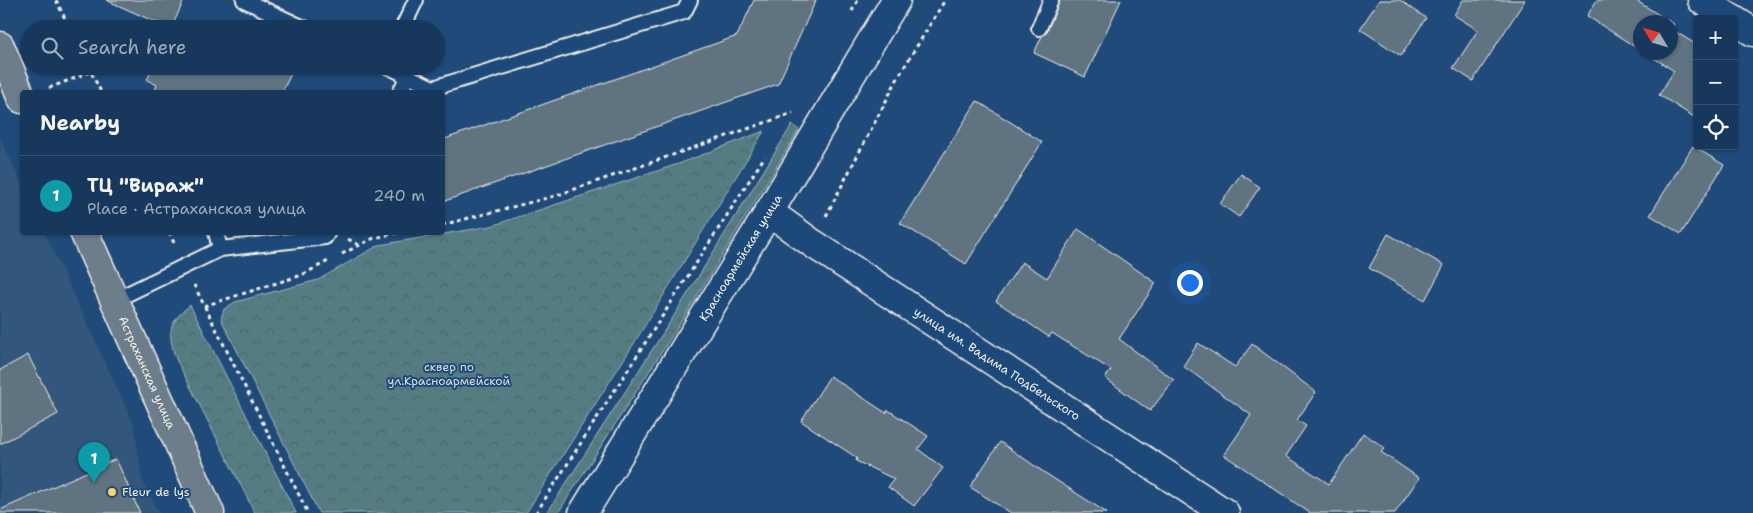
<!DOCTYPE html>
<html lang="en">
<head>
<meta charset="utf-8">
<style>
	:root { --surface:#17385c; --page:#203f62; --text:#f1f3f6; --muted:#9eacbb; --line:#365272; --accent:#ffd166 }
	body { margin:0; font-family:"Shantell Sans",sans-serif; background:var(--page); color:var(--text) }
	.controls { position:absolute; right:15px; top:15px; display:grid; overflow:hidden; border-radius:5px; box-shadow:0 1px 4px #0004 }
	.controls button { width:45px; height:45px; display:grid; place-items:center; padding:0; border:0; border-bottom:1px solid var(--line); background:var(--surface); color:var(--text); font:25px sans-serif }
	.compass { position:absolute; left:1633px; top:15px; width:45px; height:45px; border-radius:50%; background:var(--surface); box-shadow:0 1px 4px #0004; rotate:308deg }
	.you { position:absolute; left:1189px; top:282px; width:18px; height:18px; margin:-12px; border:4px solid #fff; border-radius:50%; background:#1a73e8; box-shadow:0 0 0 8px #1a73e833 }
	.badge { display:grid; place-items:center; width:32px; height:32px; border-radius:50%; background:var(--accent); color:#fff; font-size:16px; font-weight:700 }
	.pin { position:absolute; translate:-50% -41px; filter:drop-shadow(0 1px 2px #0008) }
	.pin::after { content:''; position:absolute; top:26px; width:18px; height:15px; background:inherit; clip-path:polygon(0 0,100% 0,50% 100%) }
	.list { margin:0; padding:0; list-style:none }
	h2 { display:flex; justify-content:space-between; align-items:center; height:65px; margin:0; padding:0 20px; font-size:21px }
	h2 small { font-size:16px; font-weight:400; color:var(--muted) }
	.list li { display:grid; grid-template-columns:32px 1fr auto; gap:15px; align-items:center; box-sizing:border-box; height:80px; padding:0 20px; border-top:1px solid var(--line) }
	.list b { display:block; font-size:19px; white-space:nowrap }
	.list p { margin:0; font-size:16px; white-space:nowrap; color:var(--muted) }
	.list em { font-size:16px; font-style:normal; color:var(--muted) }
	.icon { flex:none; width:28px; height:28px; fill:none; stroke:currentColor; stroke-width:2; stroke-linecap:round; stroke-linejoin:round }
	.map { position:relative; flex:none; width:1753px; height:513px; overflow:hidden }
	.search { position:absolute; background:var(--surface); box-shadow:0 1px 4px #0004; left:20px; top:20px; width:425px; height:55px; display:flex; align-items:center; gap:12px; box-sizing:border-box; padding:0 18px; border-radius:28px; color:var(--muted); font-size:19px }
	.panel { position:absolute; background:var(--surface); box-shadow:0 1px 4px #0004; left:20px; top:90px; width:425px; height:145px; border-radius:5px }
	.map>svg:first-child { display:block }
	.built { fill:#32567c }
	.park { fill:url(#park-crowns); stroke:#a4b6b5 }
	.building { fill:#5f7381; stroke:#f4f1e8 }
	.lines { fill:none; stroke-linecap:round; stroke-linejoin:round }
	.lane-casing { stroke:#f4f1e8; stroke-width:18 }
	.street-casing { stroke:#f4f1e8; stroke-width:31 }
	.secondary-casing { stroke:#f4f1e8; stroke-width:31 }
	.primary-casing { stroke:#f4f1e8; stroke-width:31 }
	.path { stroke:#f4f1e8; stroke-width:3; stroke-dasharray:4 4; stroke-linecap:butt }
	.lane { stroke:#1f4a7a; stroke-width:14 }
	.street { stroke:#1f4a7a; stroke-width:28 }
	.secondary { stroke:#1f4a7a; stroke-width:28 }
	.primary { stroke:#6c7d8b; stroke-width:28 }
	.poi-dot { fill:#ffd166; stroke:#1f4a7a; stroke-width:2 }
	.labels { text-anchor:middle; stroke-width:4; stroke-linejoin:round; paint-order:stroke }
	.street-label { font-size:12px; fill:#f4f1e8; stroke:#1f4a7a }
	.park-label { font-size:12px; fill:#dcdfd9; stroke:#1f4a7a }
	.poi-label { font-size:12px; fill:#f4f1e8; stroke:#1f4a7a; text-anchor:start }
</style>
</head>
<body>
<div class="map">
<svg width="1753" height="513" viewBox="0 0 1753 513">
	<defs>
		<pattern id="park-crowns" width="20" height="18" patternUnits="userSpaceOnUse" patternTransform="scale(1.25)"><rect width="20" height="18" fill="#557c82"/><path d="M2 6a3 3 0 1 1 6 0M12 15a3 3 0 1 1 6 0" fill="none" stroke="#506567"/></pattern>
	</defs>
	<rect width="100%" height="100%" fill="#1f4a7a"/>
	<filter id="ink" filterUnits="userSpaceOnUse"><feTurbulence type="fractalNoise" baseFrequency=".02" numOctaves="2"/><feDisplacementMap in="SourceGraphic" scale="10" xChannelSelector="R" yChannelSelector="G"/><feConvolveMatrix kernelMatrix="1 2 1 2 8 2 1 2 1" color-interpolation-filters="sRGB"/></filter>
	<g filter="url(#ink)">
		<!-- built -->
		<path class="built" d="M 0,137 L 22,185 L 22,232 L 45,233 L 134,424 L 142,479 L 159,513 L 0,513 Z"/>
		<!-- park -->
		<g class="park">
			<path d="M 792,125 L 799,130 L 681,322 L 558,513 L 547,513 L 672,319 Z"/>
			<path d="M 764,131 L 633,345 L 526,513 L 319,513 L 221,319 L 224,309 L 235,302 L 318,280 L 379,245 L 491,226 L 681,163 Z"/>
			<path d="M 190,305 L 296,513 L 255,513 L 176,359 C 167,332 168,323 190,305 Z"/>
		</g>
		<!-- building -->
		<g class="building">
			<path d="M 106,0 L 184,0 L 171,29 Z"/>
			<path d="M 754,0 L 816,0 L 778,84 L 442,202 L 442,140 L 737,36 Z"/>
			<path d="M 1060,0 L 1121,0 L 1085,77 L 1034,53 L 1042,36 L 1047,31 Z"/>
			<path d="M 1379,0 L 1400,0 L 1426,18 L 1401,56 L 1360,29 Z"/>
			<path d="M 1463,0 L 1525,0 L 1473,81 L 1453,68 L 1478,30 L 1454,15 Z"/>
			<path d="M 1597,0 L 1635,0 L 1674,24 L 1671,29 L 1697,45 L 1697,119 L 1659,95 L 1674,71 L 1645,52 L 1670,52 L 1670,22 L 1640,22 L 1640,50 L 1587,16 Z"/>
			<path d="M 153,66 L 295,66 L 282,92 L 154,92 L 157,85 L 147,80 Z"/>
			<path d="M 977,101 L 1042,142 L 966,264 L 900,223 Z"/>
			<path d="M 1693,146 L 1724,165 L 1681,234 L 1650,215 Z"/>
			<path d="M 1241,174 L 1260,187 L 1239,217 L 1220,204 Z"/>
			<path d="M 1078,229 L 1156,283 L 1119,339 L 1174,380 L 1150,411 L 1105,378 L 1111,370 L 1052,333 L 1049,337 L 996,301 L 1022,262 L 1047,278 Z"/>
			<path d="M 1388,234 L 1444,265 L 1425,300 L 1369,268 Z"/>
			<path d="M 1198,343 L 1235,367 L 1252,344 L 1316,392 L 1297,420 L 1306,426 L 1286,456 L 1329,484 L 1363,433 L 1385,448 L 1381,452 L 1419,478 L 1395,513 L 1310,513 L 1224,455 L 1251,415 L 1183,366 Z"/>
			<path d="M 28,355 L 58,414 L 0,444 L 0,370 Z"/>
			<path d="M 830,376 L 886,413 L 888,410 L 928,436 L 918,449 L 943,468 L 914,506 L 888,487 L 894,479 L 856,461 L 857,458 L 801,421 Z"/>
			<path d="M 1000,442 L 1045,473 L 1107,513 L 1011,513 L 970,487 Z"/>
			<path d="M 116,459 L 140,513 L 0,513 L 0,510 Z"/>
		</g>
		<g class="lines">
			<defs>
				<g id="lane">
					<path d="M 244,0 L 306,29"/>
					<path d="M 1039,28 L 1051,0"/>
					<path d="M 402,29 L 416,0"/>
					<path d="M 387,66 L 433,88 L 684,12 L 690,0"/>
					<path d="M 400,92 L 408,76"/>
					<path d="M 220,249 L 325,237 L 328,232"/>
					<path d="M 115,300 L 220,249 L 216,232"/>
				</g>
				<g id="street">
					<path d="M 1702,0 L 1732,19"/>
					<path d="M 1734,20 L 1753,32"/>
					<path id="s1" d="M 769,212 L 812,243 L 1225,513"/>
				</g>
				<g id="secondary">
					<path id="s2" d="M 583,513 L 769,212 L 896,0"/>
				</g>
				<g id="primary">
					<path d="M 0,46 L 22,99"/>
					<path id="s3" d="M 84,232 L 210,513"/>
				</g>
			</defs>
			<!-- lane casing -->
			<use href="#lane" class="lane-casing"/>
			<!-- street casing -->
			<use href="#street" class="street-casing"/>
			<!-- secondary casing -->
			<use href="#secondary" class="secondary-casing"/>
			<!-- primary casing -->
			<use href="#primary" class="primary-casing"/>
			<!-- path -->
			<g class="path">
				<path d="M 56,0 L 70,29"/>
				<path d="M 852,11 L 858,0"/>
				<path d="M 88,66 L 101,92"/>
				<path d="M 49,88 L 90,72"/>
				<path d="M 826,216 L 900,74 L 945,0"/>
				<path d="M 442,225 L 555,196 L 793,113"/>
				<path d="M 169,232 L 175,245"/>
				<path d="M 348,239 L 359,245"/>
				<path d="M 342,254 L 374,238 L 402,232"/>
				<path d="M 194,285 L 308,513"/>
				<path d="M 204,306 L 302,275 L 330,260"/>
				<path d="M 536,513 L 765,156"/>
			</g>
			<!-- lane -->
			<use href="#lane" class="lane"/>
			<!-- street -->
			<use href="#street" class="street"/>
			<!-- secondary -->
			<use href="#secondary" class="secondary"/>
			<!-- primary -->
			<use href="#primary" class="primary"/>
		</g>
	</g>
	<!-- markers -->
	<circle class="poi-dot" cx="112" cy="492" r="5"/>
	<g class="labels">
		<!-- street labels -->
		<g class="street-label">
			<text dy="4" stroke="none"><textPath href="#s2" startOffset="300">Красноармейская улица</textPath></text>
			<text dy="4" stroke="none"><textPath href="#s1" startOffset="274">улица им. Вадима Подбельского</textPath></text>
			<text dy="4" stroke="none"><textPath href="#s3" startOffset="154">Астраханская улица</textPath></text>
		</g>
		<!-- park labels -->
		<g class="park-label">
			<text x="449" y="371">сквер по<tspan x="449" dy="14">ул.Красноармейской</tspan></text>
		</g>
		<!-- poi labels -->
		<g class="poi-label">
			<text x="122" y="496">Fleur de lys</text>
		</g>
	</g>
</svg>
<div class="controls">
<button>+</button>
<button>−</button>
<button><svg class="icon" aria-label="locate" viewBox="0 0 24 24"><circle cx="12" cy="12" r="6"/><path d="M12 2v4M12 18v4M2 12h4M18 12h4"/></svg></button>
</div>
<svg class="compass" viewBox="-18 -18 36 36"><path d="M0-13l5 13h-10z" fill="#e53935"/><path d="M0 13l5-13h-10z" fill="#9eacbb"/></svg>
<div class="you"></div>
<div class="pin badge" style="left:94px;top:483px;background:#0f9aa8">1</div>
<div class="search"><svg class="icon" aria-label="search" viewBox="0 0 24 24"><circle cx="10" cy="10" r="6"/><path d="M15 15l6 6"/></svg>Search here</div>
<section class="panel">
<h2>Nearby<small></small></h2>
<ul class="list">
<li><span class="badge" style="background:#0f9aa8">1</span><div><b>ТЦ &quot;Вираж&quot;</b><p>Place · Астраханская улица</p></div><em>240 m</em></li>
</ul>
</section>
</div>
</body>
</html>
